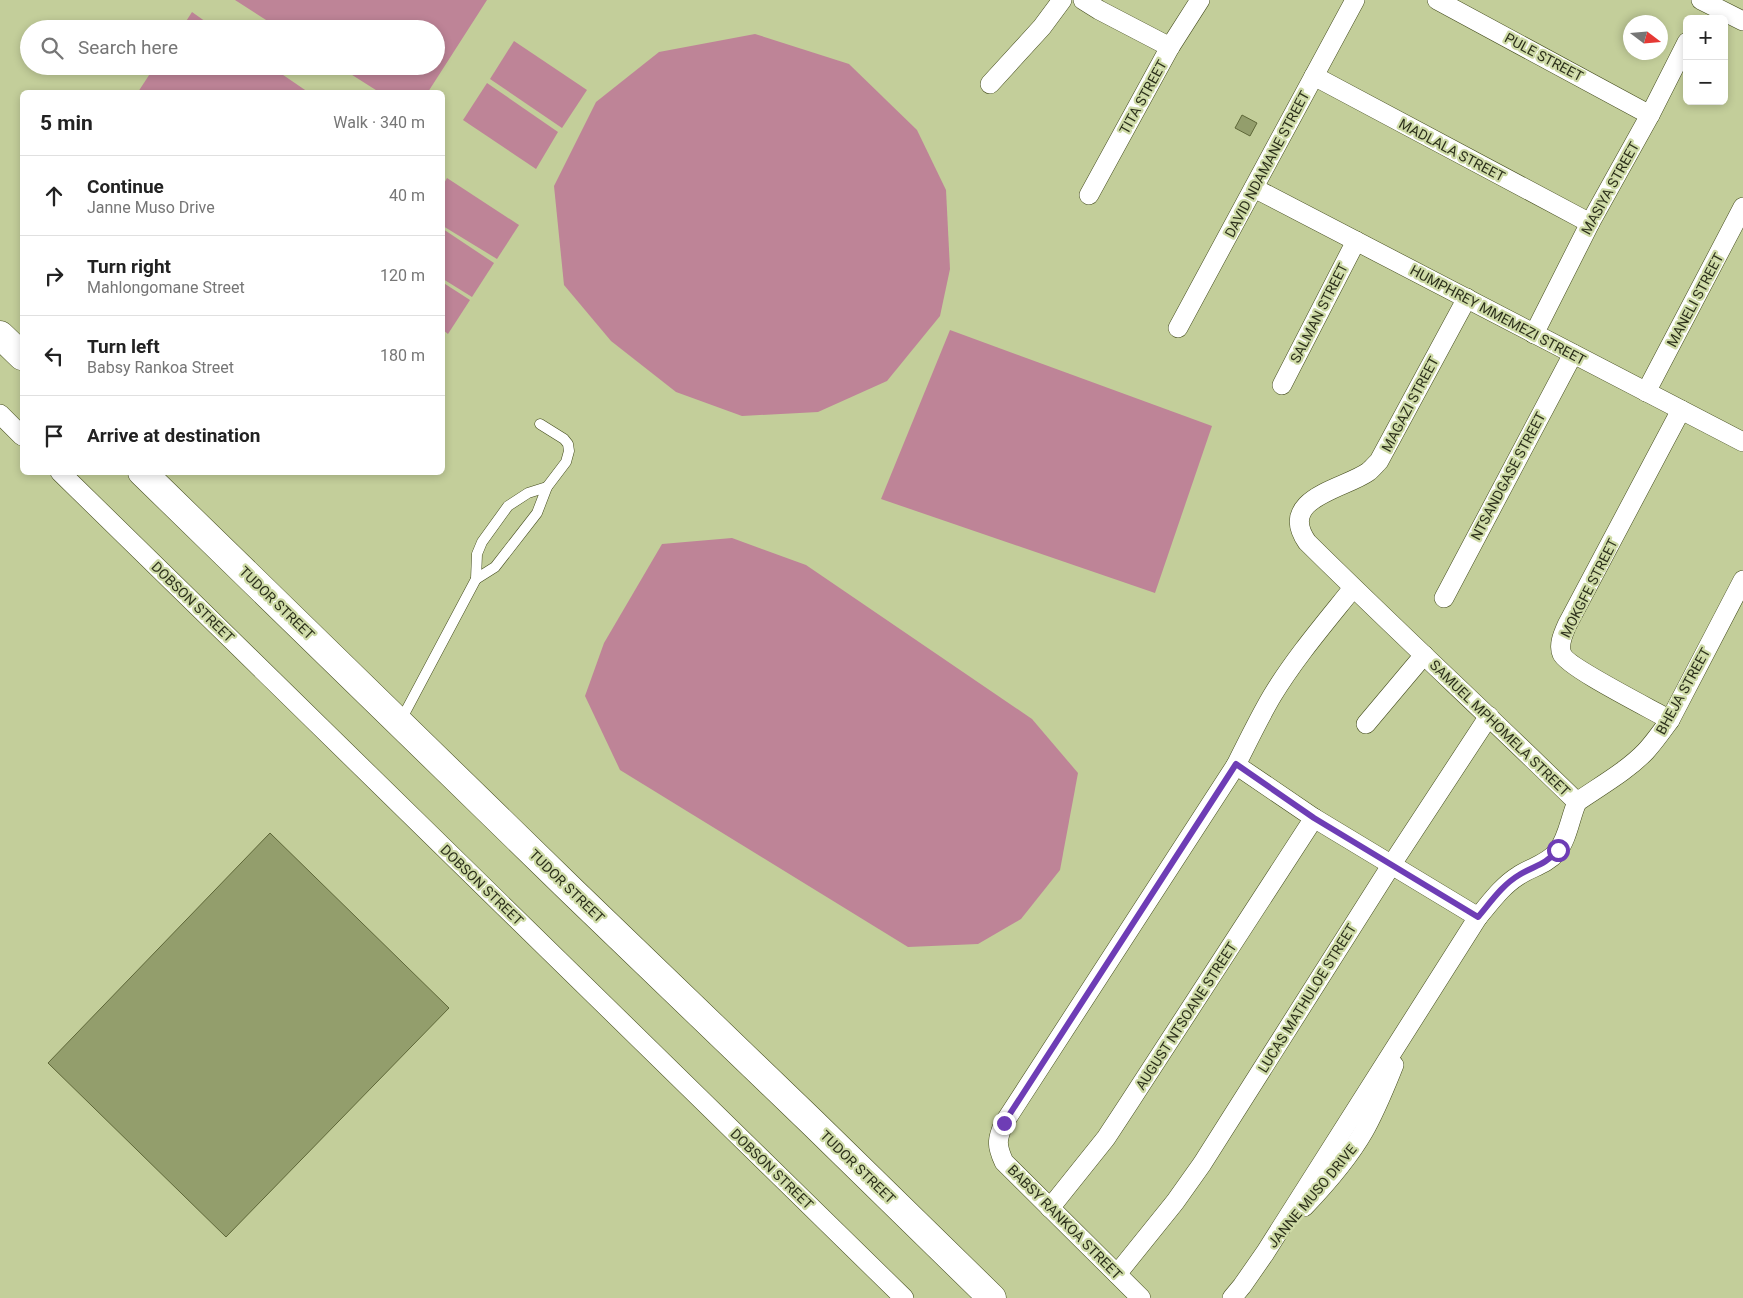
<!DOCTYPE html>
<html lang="en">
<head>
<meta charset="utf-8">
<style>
	:root { --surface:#fff; --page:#f6f6f6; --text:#222; --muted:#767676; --line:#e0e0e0 }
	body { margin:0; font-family:Roboto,sans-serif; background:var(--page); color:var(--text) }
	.controls { position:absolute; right:15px; top:15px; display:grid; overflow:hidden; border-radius:8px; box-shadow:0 2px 8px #0003 }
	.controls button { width:45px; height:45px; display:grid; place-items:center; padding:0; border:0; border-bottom:1px solid var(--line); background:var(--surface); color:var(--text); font:25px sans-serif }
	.compass { position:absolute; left:1623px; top:15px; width:45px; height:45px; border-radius:50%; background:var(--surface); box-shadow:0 2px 8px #0003; rotate:106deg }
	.stop { position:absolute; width:15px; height:15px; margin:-11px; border:4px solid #6e3db5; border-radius:50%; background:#fff }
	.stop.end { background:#6e3db5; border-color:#fff; box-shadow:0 1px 5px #0008 }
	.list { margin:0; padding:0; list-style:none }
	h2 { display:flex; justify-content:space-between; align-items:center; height:65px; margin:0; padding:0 20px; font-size:21px }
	h2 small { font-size:16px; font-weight:400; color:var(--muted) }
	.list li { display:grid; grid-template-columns:32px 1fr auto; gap:15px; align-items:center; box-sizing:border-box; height:80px; padding:0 20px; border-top:1px solid var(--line) }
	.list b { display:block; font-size:19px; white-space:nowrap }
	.list p { margin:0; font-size:16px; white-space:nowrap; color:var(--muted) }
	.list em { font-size:16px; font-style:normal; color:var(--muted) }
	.icon { flex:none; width:28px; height:28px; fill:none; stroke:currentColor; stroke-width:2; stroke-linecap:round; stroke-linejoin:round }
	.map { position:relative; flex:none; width:1743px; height:1298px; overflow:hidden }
	.search { position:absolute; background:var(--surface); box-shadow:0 2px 8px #0003; left:20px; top:20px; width:425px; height:55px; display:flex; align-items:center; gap:12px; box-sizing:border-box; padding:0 18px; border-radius:28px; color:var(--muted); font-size:19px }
	.panel { position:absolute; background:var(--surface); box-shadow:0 2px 8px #0003; left:20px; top:90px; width:425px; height:385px; border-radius:8px }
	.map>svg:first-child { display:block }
	.green { fill:#be8497 }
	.building { fill:#939e6c; stroke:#5e6738 }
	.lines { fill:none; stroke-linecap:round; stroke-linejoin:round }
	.lane-casing { stroke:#434b1c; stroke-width:11 }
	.street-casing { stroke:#434b1c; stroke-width:20 }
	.secondary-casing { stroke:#434b1c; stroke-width:29 }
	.lane { stroke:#fff; stroke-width:10 }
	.street { stroke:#fff; stroke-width:19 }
	.secondary { stroke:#fff; stroke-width:28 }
	.route { stroke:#6e3db5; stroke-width:6 }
	.labels { text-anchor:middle; stroke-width:4.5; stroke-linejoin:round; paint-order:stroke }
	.street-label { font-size:14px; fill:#2c301b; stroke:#cfdba7 }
</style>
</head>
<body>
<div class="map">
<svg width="1743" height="1298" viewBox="0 0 1743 1298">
	<rect width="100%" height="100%" fill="#c3ce9a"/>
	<!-- green -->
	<g class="green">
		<path d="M 235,0 L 487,0 L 428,92 L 379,92 L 338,66 L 436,66 L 436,29 L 280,29 Z"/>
		<path d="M 192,12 L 216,29 L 181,29 Z"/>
		<path d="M 755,34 L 849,64 L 917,130 L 946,190 L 950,269 L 940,316 L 887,381 L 818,412 L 742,416 L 676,392 L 611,341 L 564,285 L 554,186 L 596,102 L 659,52 Z"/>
		<path d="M 514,41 L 587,90 L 562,128 L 490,79 Z"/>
		<path d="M 155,66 L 270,66 L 308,92 L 138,92 Z"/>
		<path d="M 487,83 L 558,132 L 536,169 L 463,120 Z"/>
		<path d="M 447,178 L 519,225 L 497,259 L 443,226 L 443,185 Z"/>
		<path d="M 443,229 L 494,263 L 472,297 L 443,279 Z"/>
		<path d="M 442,282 L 470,300 L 448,334 L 443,330 Z"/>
		<path d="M 950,330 L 1212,426 L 1155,593 L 881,499 Z"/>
		<path d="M 732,538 L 806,565 L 1032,719 L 1078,773 L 1060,870 L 1021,919 L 978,944 L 908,947 L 620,770 L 585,696 L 604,643 L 662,544 Z"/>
	</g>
	<!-- building -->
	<g class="building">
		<path d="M 1242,115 L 1257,123 L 1250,136 L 1235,128 Z"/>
		<path d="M 270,833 L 449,1008 L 226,1237 L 48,1063 Z"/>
	</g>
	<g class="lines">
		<defs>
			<g id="lane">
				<path d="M 476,579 L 495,567 L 537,513 L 547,487 L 566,462 L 569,451 L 568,444 L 564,439 L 540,424"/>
				<path d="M 400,722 L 476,579 L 477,554 L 482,542 L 508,506 L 528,493 L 547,487"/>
			</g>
			<g id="street">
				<path d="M 1083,0 L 1099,10 L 1170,47"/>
				<path d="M 1437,0 L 1650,115"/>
				<path d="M 1701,0 L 1743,21"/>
				<path d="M 1314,76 L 1590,223"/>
				<path d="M 990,84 L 1042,27 L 1062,0"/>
				<path d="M 1254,188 L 1743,442"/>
				<path d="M 1089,195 L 1170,47 L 1200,0"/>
				<path d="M 1467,298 L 1379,461 C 1376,464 1372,469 1368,472 C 1344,489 1277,498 1307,542 C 1396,630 1488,715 1577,802"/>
				<path d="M 1178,328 L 1355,0"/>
				<path d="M 1534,334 L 1590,223 L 1650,115 L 1687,42"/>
				<path d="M 1282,385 L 1356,241"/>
				<path d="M 1646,392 L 1743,207"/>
				<path d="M 0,414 L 22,436"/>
				<path d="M 60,472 L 904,1298"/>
				<path d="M 1444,598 L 1573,354"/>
				<path d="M 1670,720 C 1653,710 1567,667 1562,654 C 1558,645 1563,634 1567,625 L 1681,410"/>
				<path d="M 1366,724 L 1424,655"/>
				<path d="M 1236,765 L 1314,818 L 1478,917"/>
				<path d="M 1577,802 C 1600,786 1627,771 1646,751 C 1655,741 1662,731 1670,720 L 1743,580"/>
				<path d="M 1304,1207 C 1326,1184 1348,1159 1364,1131 C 1376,1110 1385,1087 1394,1065"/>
				<path d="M 1050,1208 L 1106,1138 L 1129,1103 L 1314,818"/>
				<path d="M 1117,1274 L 1175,1202 L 1202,1164 L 1392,864 L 1489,716"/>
				<path d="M 1141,1298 L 1004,1162 C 996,1145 997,1139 1004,1123 L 1236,765 C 1248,741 1259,718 1272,696 C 1295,658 1325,623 1353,588"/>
				<path d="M 1232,1298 L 1242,1286 L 1265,1253 L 1478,917 C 1490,903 1502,886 1518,876 C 1531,867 1546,865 1557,852 C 1568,838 1570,818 1577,802"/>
			</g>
			<g id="secondary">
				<path d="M 0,335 L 22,356"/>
				<path d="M 142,472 L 573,892 L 813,1123 L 992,1298"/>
			</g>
		</defs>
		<!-- lane casing -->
		<use href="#lane" class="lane-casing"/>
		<!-- street casing -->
		<use href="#street" class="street-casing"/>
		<!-- secondary casing -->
		<use href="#secondary" class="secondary-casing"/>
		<!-- lane -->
		<use href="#lane" class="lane"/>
		<!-- street -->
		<use href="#street" class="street"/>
		<!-- secondary -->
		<use href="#secondary" class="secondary"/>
	</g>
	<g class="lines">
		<!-- route -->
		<path class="route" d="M 1004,1123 L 1236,764 L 1314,818 L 1478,917 C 1490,903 1502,885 1519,875 C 1535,865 1544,866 1558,850"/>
	</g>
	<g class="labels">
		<!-- street labels -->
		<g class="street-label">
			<text transform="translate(1544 57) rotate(28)" y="5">PULE STREET</text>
			<text transform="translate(1143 97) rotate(-61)" y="5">TITA STREET</text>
			<text transform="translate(1452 150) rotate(28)" y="5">MADLALA STREET</text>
			<text transform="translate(1267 164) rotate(-62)" y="5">DAVID NDAMANE STREET</text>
			<text transform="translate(1610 188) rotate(-61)" y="5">MASIYA STREET</text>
			<text transform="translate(1695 300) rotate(-62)" y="5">MANELI STREET</text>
			<text transform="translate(1319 313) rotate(-63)" y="5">SALMAN STREET</text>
			<text transform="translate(1498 315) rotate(28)" y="5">HUMPHREY MMEMEZI STREET</text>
			<text transform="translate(1410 404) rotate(-62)" y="5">MAGAZI STREET</text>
			<text transform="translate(1508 476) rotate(-62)" y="5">NTSANDGASE STREET</text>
			<text transform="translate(1589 588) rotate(-63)" y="5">MOKGFE STREET</text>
			<text transform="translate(193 602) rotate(44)" y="5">DOBSON STREET</text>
			<text transform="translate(277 603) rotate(44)" y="5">TUDOR STREET</text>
			<text transform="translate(1683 691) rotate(-61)" y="5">BHEJA STREET</text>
			<text transform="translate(1500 728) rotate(44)" y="5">SAMUEL MPHOMELA STREET</text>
			<text transform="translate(482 885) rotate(44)" y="5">DOBSON STREET</text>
			<text transform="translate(567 886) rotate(44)" y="5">TUDOR STREET</text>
			<text transform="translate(1307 998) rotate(-58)" y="5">LUCAS MATHULOE STREET</text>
			<text transform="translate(1186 1016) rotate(-57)" y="5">AUGUST NTSOANE STREET</text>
			<text transform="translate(858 1167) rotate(44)" y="5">TUDOR STREET</text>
			<text transform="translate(772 1169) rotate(44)" y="5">DOBSON STREET</text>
			<text transform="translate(1312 1196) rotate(-50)" y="5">JANNE MUSO DRIVE</text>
			<text transform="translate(1065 1222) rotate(45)" y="5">BABSY RANKOA STREET</text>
		</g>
	</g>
</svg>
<div class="controls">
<button>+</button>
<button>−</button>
</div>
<svg class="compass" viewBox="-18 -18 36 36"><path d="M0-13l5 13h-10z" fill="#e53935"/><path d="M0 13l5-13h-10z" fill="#767676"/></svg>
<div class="stop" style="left:1558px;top:850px"></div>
<div class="stop end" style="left:1004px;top:1123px"></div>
<div class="search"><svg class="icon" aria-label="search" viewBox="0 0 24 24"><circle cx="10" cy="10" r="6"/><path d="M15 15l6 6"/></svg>Search here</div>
<section class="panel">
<h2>5 min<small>Walk · 340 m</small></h2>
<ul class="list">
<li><svg class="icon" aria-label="ahead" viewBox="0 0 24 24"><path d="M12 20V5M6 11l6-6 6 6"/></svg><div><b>Continue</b><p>Janne Muso Drive</p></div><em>40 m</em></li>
<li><svg class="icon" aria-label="right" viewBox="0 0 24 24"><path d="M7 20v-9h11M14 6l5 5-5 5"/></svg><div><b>Turn right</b><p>Mahlongomane Street</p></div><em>120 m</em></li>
<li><svg class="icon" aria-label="left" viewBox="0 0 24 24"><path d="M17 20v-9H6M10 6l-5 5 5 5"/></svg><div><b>Turn left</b><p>Babsy Rankoa Street</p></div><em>180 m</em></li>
<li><svg class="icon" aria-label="arrive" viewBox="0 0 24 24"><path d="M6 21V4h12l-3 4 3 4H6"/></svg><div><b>Arrive at destination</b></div></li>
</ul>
</section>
</div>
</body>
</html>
